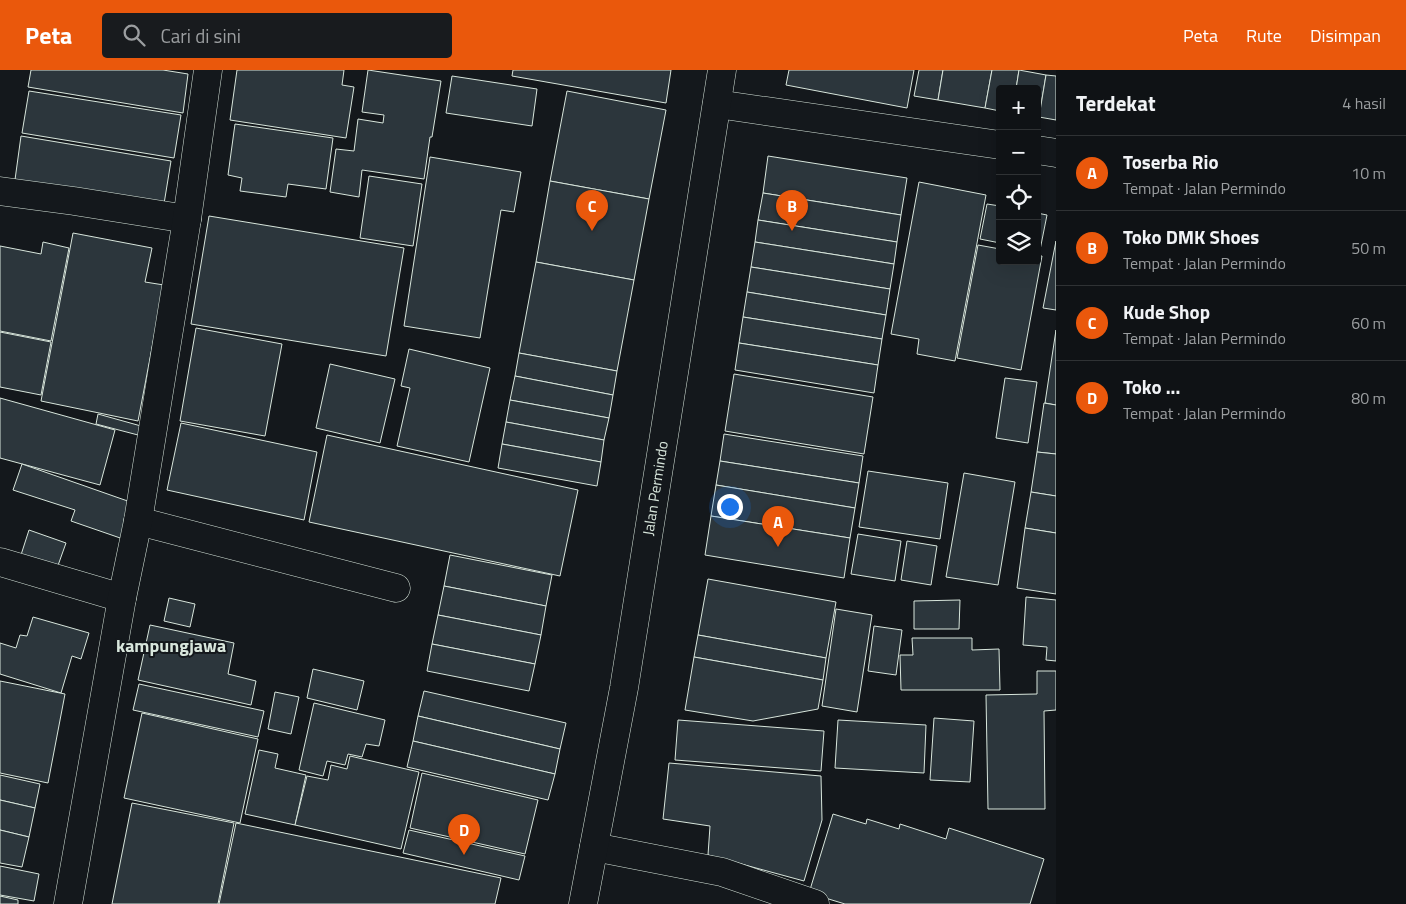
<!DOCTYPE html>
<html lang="id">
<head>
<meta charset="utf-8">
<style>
	:root { --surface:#0f1215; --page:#181b1e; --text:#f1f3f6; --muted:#9b9ea0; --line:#2f3234; --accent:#ea580c }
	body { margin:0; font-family:"Titillium Web",sans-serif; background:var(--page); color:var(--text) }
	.controls { position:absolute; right:15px; top:15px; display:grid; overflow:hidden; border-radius:5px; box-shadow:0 5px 20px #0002 }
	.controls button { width:45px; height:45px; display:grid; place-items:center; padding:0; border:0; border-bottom:1px solid var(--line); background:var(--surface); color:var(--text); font:25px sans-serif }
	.you { position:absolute; left:729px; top:436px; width:18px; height:18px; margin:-12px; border:4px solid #fff; border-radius:50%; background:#1a73e8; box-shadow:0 0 0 8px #1a73e833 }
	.badge { display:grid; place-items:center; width:32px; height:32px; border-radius:50%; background:var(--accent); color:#fff; font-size:16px; font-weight:700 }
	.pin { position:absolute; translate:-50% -41px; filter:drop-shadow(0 1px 2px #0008) }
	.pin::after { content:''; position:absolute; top:26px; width:18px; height:15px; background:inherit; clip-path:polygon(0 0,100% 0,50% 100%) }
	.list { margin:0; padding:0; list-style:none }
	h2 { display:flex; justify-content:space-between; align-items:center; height:65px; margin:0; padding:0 20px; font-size:21px }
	h2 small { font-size:16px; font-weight:400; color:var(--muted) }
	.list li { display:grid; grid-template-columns:32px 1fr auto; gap:15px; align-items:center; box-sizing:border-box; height:75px; padding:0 20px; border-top:1px solid var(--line) }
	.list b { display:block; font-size:19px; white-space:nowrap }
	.list p { margin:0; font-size:16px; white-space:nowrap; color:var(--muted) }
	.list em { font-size:16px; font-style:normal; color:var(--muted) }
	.icon { flex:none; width:28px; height:28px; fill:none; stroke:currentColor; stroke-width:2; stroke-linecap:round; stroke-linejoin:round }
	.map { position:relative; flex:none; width:1056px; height:834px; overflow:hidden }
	header { display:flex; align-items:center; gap:30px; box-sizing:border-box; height:70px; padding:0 25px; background:var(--accent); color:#fff }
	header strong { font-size:24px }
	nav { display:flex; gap:28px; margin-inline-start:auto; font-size:18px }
	.search { width:350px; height:45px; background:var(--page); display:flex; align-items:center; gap:12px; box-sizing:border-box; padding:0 18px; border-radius:5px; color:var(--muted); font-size:19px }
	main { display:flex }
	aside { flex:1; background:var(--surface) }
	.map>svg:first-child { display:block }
	.building { fill:#2c363c; stroke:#d8e6dc }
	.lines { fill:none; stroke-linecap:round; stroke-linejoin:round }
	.street-casing { stroke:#d8e6dc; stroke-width:29 }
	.secondary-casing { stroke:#d8e6dc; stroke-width:29 }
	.street { stroke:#14181c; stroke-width:28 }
	.secondary { stroke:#14181c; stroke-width:28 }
	.labels { text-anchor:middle; stroke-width:4; stroke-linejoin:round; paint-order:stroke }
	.street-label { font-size:15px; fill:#d8e6dc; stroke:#14181c }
	.quarter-label { font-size:18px; font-weight:bold; fill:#d8e6dc; stroke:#14181c }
</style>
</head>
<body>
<header>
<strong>Peta</strong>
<div class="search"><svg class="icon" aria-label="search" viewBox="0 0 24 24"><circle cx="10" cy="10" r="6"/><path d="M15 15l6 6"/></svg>Cari di sini</div>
<nav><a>Peta</a><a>Rute</a><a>Disimpan</a></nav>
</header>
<main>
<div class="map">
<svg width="1056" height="834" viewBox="0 0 1056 834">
	<rect width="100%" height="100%" fill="#14181c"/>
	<!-- building -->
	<g class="building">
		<path d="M 31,0 L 163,0 L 188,4 L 183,43 L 28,17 Z"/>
		<path d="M 237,0 L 344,0 L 342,15 L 354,17 L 346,68 L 230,50 Z"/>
		<path d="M 368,0 L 441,11 L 432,67 L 430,67 L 424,109 L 362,100 L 359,127 L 330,122 L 336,79 L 354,81 L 358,49 L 383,53 L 384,45 L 362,42 Z"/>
		<path d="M 513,0 L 671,0 L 666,33 L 512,6 Z"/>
		<path d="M 789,0 L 914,0 L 907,38 L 786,15 Z"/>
		<path d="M 919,0 L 943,0 L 938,30 L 914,26 Z"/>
		<path d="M 943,0 L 992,0 L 985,38 L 938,30 Z"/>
		<path d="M 992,0 L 1019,0 L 1016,19 L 1000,19 L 1000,41 L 985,38 Z"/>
		<path d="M 1019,0 L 1046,5 L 1039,47 L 1037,47 L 1037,19 L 1016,19 Z"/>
		<path d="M 1046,5 L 1056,6 L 1056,50 L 1039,47 Z"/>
		<path d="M 452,6 L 537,19 L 532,56 L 446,43 Z"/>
		<path d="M 29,21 L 181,45 L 174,88 L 22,63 Z"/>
		<path d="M 567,21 L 666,40 L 649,129 L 550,111 Z"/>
		<path d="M 235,54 L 333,68 L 326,119 L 288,114 L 286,127 L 240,121 L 242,108 L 228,105 Z"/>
		<path d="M 21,66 L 171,91 L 163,140 L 14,117 Z"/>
		<path d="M 768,86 L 907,108 L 901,145 L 763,123 Z"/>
		<path d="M 430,87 L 521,102 L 514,142 L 501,140 L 480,268 L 404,256 Z"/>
		<path d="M 369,106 L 422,114 L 413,176 L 360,168 Z"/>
		<path d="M 550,111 L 649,129 L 634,210 L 536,192 Z"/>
		<path d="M 919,112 L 986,125 L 955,291 L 917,284 L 919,269 L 891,264 Z"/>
		<path d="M 763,123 L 901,145 L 897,172 L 758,150 Z"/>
		<path d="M 987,134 L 1000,136 L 1000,173 L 980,169 Z"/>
		<path d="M 1037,143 L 1047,145 L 1040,180 L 1037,180 Z"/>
		<path d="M 209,146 L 404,178 L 386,286 L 191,254 Z"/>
		<path d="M 758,150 L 897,172 L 894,194 L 755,172 Z"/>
		<path d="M 73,163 L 152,178 L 145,212 L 164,215 L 138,351 L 41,331 Z"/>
		<path d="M 1056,171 L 1056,240 L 1043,238 Z"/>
		<path d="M 43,172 L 69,178 L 51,271 L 0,261 L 0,176 L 41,184 Z"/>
		<path d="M 755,172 L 894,194 L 890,219 L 751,197 Z"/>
		<path d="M 978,175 L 1000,179 L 1000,191 L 1037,191 L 1037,186 L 1042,186 L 1021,300 L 957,288 Z"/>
		<path d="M 536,192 L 634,210 L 617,301 L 519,283 Z"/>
		<path d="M 751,197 L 890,219 L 886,245 L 747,222 Z"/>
		<path d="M 747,222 L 886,245 L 882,269 L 743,247 Z"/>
		<path d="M 743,247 L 882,269 L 878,295 L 739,273 Z"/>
		<path d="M 196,258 L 282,274 L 265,366 L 180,351 Z"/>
		<path d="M 1056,260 L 1056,335 L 1045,333 Z"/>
		<path d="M 0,262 L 51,272 L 41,325 L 0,317 Z"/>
		<path d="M 739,273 L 878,295 L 874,323 L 735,300 Z"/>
		<path d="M 409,279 L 490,298 L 469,392 L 397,376 L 410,318 L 401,316 Z"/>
		<path d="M 519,283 L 617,301 L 613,325 L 515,306 Z"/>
		<path d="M 330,294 L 395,309 L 380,373 L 316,358 Z"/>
		<path d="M 734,304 L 873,327 L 864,384 L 725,361 Z"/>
		<path d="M 515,306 L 613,325 L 609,348 L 510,330 Z"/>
		<path d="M 1005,308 L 1037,312 L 1028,373 L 996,368 Z"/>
		<path d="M 0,328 L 115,360 L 100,415 L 0,388 Z"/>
		<path d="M 510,330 L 609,348 L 604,370 L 506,352 Z"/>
		<path d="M 1044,333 L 1056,335 L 1056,384 L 1037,382 Z"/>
		<path d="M 98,344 L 141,356 L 138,365 L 96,354 Z"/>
		<path d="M 506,352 L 604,370 L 601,392 L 502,374 Z"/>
		<path d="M 181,353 L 317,382 L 304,450 L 167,420 Z"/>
		<path d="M 724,364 L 863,386 L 859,413 L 720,391 Z"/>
		<path d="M 327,365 L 578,420 L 560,506 L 309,452 Z"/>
		<path d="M 502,374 L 601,392 L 597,416 L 498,398 Z"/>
		<path d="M 1037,382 L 1056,384 L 1056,426 L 1031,422 Z"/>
		<path d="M 720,391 L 859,413 L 855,438 L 716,415 Z"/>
		<path d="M 22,394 L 139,435 L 126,470 L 71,451 L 75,440 L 13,420 Z"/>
		<path d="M 868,401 L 948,413 L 940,469 L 859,457 Z"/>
		<path d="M 964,403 L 1015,412 L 998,515 L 946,507 Z"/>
		<path d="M 716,415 L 855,438 L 850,468 L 711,446 Z"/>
		<path d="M 1031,422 L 1056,426 L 1056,463 L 1025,458 Z"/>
		<path d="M 711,446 L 850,468 L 844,508 L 705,485 Z"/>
		<path d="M 1025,458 L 1056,463 L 1056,524 L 1017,518 Z"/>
		<path d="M 29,460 L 66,473 L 56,501 L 20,488 Z"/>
		<path d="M 858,464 L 901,471 L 895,511 L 851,504 Z"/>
		<path d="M 907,471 L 937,476 L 931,515 L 901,510 Z"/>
		<path d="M 450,485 L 552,505 L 546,536 L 444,516 Z"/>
		<path d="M 708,509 L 836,532 L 826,588 L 698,565 Z"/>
		<path d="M 444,516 L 546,536 L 541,565 L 438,545 Z"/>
		<path d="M 1026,527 L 1056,530 L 1056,591 L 1046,590 L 1047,577 L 1023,575 Z"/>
		<path d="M 169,528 L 195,534 L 190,557 L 164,551 Z"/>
		<path d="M 960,530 L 959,559 L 914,559 L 914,531 Z"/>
		<path d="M 836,539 L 872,545 L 857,642 L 822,636 Z"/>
		<path d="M 438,545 L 541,565 L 535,594 L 432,574 Z"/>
		<path d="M 33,547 L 89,563 L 81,589 L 72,586 L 61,623 L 0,604 L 0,573 L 16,578 L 20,565 L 27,566 Z"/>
		<path d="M 150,555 L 234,573 L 228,604 L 256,611 L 251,635 L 138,610 Z"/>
		<path d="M 874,556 L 902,560 L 896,605 L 868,601 Z"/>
		<path d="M 698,565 L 826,588 L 823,610 L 694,587 Z"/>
		<path d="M 912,568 L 972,568 L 972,580 L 999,579 L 1000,620 L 901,620 L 900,585 L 913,585 Z"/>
		<path d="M 432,574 L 535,594 L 529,621 L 427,601 Z"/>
		<path d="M 694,587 L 823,610 L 818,639 L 753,651 L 685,640 Z"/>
		<path d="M 313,599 L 364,611 L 357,640 L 307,628 Z"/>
		<path d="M 1037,601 L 1056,601 L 1056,640 L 1044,641 L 1045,739 L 988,739 L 986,625 L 1037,624 Z"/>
		<path d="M 0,611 L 65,624 L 48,713 L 0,703 Z"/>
		<path d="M 139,614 L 264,641 L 258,667 L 133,640 Z"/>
		<path d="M 424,621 L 566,653 L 560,679 L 418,646 Z"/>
		<path d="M 275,622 L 299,627 L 291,664 L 268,659 Z"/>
		<path d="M 314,633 L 385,650 L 379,676 L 366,674 L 362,687 L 348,684 L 345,695 L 327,691 L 323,706 L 299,700 Z"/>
		<path d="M 142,643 L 258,669 L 240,753 L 124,728 Z"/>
		<path d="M 418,646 L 560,679 L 555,704 L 413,671 Z"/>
		<path d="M 934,648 L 974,651 L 970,712 L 930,710 Z"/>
		<path d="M 678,650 L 824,661 L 821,701 L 675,690 Z"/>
		<path d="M 838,650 L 926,655 L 924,703 L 835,698 Z"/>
		<path d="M 413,671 L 555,704 L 548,730 L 407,697 Z"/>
		<path d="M 259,680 L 278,684 L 275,698 L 306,705 L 295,755 L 245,744 Z"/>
		<path d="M 350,686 L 419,702 L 401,779 L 295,755 L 307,706 L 328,710 L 331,695 L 347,699 Z"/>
		<path d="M 669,693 L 821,706 L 822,750 L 804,811 L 708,785 L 710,756 L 663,749 Z"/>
		<path d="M 422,703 L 538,730 L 525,784 L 410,758 Z"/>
		<path d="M 0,705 L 40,714 L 35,738 L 0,730 Z"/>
		<path d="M 0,730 L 35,738 L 29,767 L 0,760 Z"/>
		<path d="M 132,733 L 234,753 L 218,834 L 112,834 Z"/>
		<path d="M 833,744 L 866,754 L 867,749 L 899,759 L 900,754 L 946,769 L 949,758 L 1044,789 L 1030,834 L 845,834 L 809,823 Z"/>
		<path d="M 236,753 L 501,808 L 495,834 L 219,834 Z"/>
		<path d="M 0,760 L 29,767 L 22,797 L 0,793 Z"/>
		<path d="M 409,760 L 525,786 L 519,810 L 403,783 Z"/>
		<path d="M 0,796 L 39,804 L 34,831 L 0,825 Z"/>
		<path d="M 0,826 L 18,830 L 18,834 L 0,834 Z"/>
	</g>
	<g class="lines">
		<defs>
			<g id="street">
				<path d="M 717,34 L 1000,75"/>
				<path d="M 1037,80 L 1056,83"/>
				<path d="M 0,121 L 74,131 L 187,149"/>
				<path d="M 138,451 L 396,518"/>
				<path d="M 0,492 L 122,528"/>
				<path d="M 594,777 L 722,802 L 815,834"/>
				<path d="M 68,834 L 122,528 L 138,451 L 187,149 L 208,0"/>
			</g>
			<g id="secondary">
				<path id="s1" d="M 583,834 L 624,618 L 722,0"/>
			</g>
		</defs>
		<!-- street casing -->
		<use href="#street" class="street-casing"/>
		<!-- secondary casing -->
		<use href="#secondary" class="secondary-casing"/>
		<!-- street -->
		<use href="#street" class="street"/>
		<!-- secondary -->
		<use href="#secondary" class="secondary"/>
	</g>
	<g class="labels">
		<!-- street labels -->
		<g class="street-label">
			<text dy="5" stroke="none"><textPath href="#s1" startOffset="422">Jalan Permindo</textPath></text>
		</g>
		<!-- quarter labels -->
		<g class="quarter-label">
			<text x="171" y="582">kampungjawa</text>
		</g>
	</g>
</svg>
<div class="controls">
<button>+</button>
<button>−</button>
<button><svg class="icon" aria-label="locate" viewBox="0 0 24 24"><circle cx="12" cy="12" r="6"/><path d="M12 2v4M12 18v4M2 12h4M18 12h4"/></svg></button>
<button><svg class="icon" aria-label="layers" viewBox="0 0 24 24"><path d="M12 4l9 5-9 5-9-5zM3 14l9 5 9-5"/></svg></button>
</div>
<div class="you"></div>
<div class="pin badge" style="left:778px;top:477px">A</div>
<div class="pin badge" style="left:792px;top:161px">B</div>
<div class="pin badge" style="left:592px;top:161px">C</div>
<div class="pin badge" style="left:464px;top:785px">D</div>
</div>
<aside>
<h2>Terdekat<small>4 hasil</small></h2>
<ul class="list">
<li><span class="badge">A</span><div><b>Toserba Rio</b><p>Tempat · Jalan Permindo</p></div><em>10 m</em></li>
<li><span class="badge">B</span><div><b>Toko DMK Shoes</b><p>Tempat · Jalan Permindo</p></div><em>50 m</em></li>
<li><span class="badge">C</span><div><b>Kude Shop</b><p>Tempat · Jalan Permindo</p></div><em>60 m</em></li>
<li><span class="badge">D</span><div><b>Toko ...</b><p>Tempat · Jalan Permindo</p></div><em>80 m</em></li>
</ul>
</aside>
</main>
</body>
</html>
